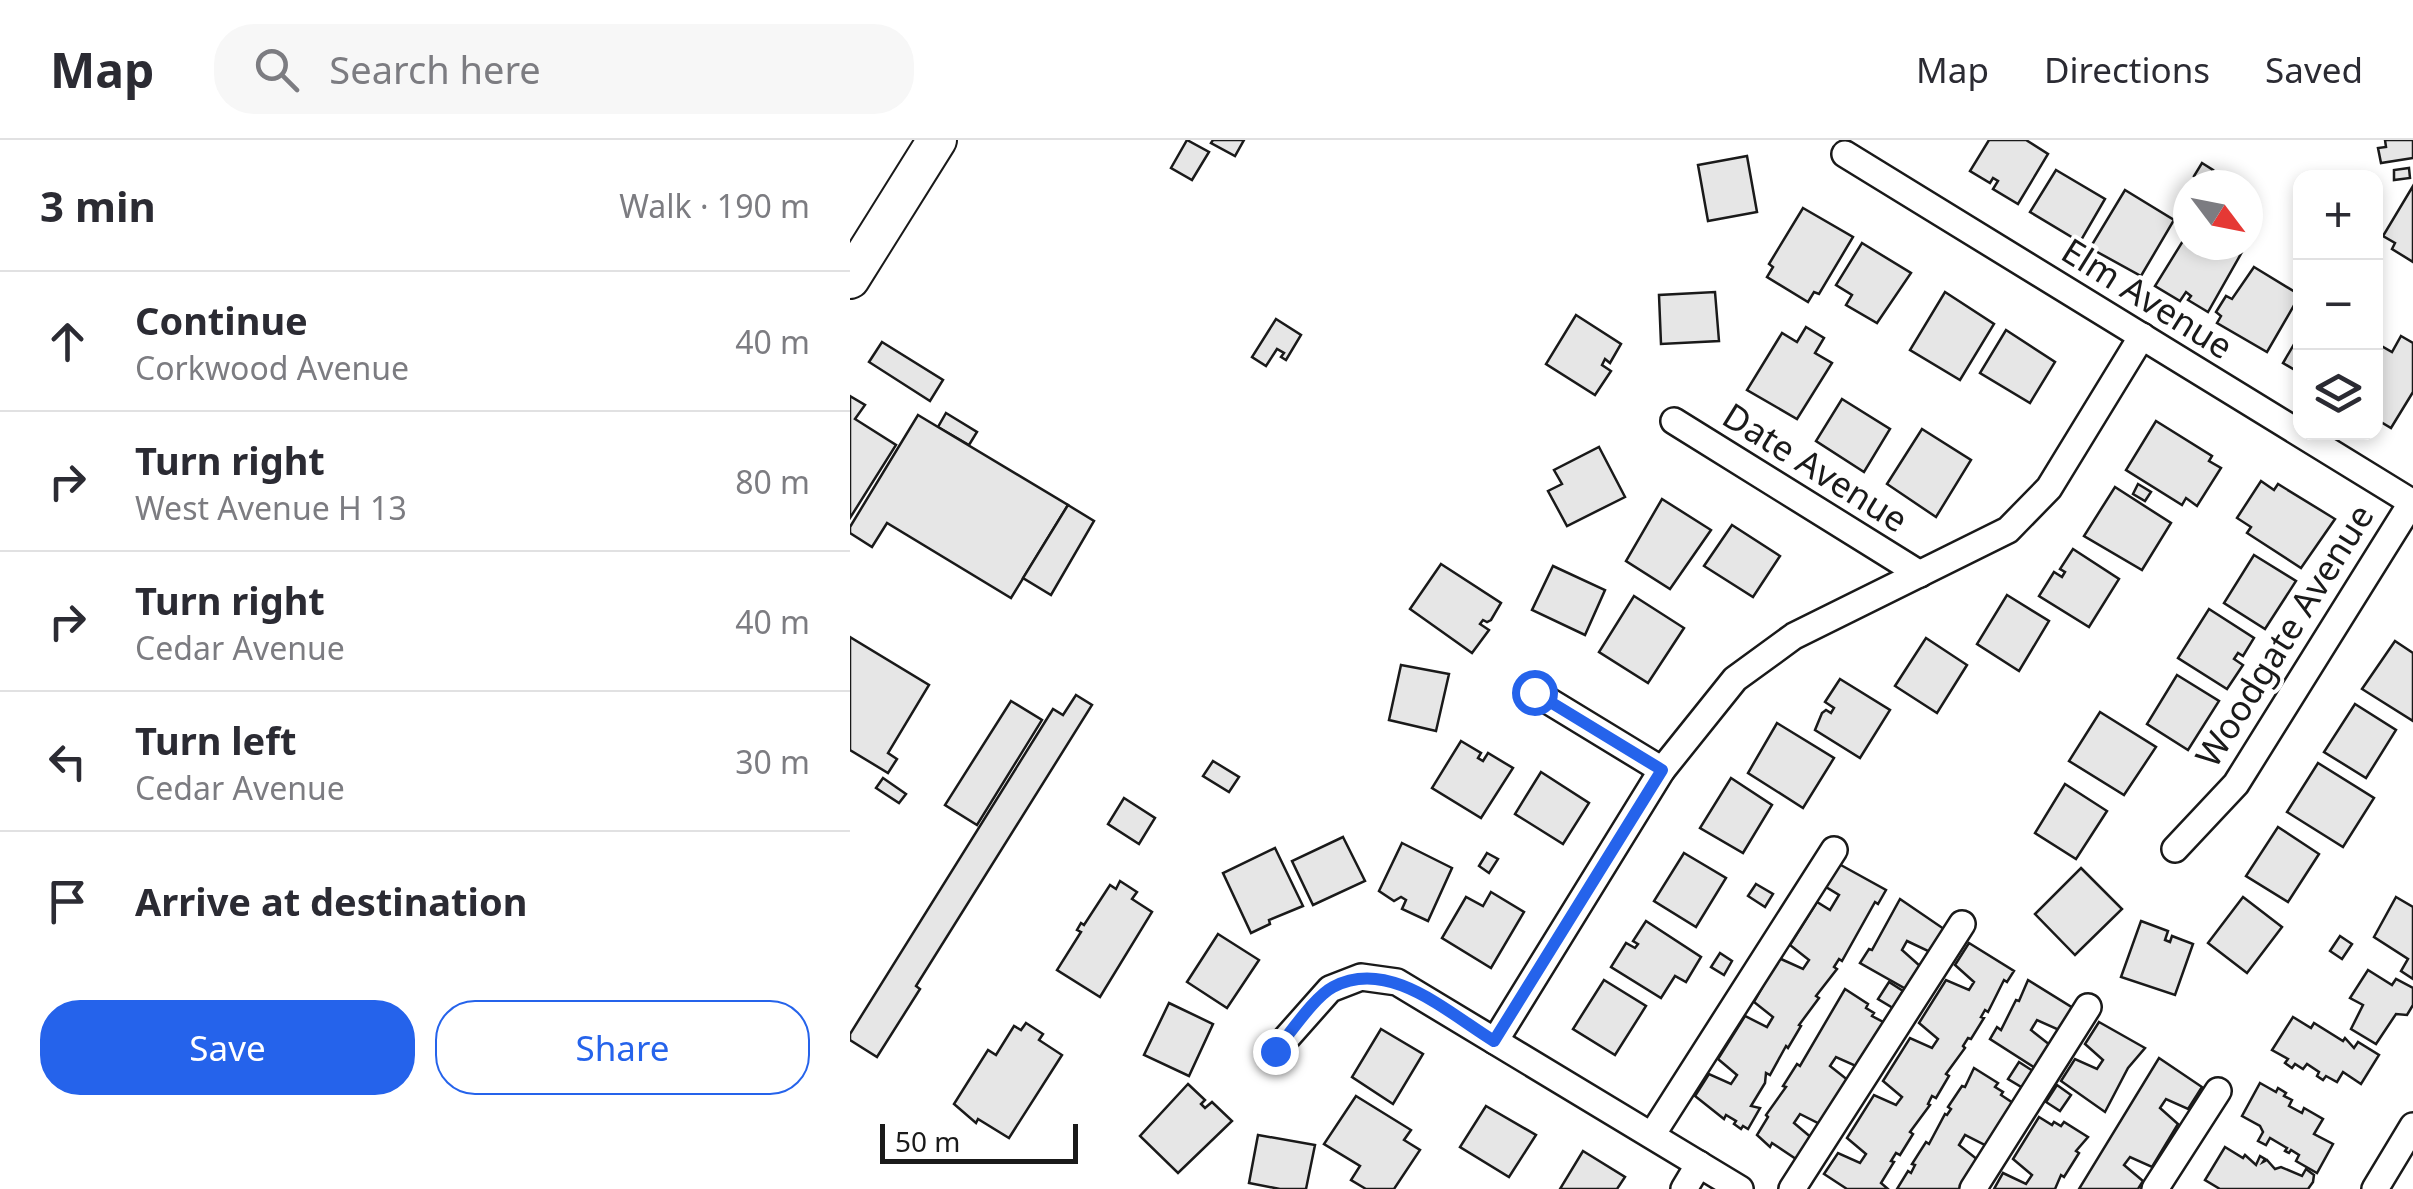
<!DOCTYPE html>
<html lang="en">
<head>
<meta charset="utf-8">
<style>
	:root { --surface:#fff; --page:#f7f7f7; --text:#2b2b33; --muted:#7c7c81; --line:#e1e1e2; --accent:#2563eb }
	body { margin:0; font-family:"Noto Sans",sans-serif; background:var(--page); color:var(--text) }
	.controls { position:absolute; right:30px; top:30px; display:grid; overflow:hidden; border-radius:20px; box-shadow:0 5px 15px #0003 }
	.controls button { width:90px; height:90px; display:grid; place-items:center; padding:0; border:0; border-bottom:2px solid var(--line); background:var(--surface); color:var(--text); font:50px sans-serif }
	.compass { position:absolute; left:1323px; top:30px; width:90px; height:90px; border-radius:50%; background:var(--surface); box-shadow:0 5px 15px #0003; rotate:122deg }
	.scale { position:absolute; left:30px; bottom:25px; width:198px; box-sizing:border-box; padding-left:10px; border:5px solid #1a1a1a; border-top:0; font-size:28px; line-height:35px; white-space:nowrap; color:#1a1a1a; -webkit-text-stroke:8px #fff; paint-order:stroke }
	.stop { position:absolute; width:30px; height:30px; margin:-22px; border:8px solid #2563eb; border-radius:50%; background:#fff }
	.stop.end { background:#2563eb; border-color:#fff; box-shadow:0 2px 10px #0008 }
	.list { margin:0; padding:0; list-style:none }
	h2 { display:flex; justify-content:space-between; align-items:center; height:130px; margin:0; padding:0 40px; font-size:42px }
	h2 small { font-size:32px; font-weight:400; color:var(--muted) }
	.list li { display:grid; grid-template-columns:65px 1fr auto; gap:30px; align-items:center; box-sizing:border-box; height:140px; padding:0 40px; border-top:2px solid var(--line) }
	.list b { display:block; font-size:38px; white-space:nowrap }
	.list p { margin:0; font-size:32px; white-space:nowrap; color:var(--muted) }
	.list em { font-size:32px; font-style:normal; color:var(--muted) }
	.actions { display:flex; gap:20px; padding:30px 40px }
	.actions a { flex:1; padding:22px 0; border:2px solid var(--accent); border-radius:40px; text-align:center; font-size:35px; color:var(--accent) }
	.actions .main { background:var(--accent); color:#fff }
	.icon { flex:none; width:55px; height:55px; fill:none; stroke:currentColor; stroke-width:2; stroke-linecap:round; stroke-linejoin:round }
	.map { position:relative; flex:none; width:1563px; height:1049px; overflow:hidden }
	header { display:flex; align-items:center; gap:60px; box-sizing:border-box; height:140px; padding:0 50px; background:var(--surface); border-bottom:2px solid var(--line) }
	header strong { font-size:48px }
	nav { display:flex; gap:55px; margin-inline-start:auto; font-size:35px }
	.search { width:700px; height:90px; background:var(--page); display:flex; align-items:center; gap:25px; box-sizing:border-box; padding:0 35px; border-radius:40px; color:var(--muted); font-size:38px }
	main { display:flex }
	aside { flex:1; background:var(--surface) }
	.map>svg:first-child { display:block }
	.building { fill:#e6e6e6; stroke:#1a1a1a; stroke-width:2.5 }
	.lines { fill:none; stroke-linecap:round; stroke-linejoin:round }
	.minor-casing { stroke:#1a1a1a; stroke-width:30 }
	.primary-casing { stroke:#1a1a1a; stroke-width:42 }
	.minor { stroke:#fff; stroke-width:25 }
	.primary { stroke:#fff; stroke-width:38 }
	.route { stroke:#2563eb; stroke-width:12 }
	.labels { text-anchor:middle; stroke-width:8; stroke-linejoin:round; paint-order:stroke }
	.street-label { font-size:35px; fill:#1a1a1a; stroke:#fff }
</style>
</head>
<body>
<header>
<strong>Map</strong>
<div class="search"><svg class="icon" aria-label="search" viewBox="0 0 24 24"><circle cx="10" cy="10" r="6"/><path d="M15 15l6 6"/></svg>Search here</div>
<nav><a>Map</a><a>Directions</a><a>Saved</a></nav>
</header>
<main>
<aside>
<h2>3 min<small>Walk · 190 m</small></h2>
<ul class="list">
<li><svg class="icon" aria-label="ahead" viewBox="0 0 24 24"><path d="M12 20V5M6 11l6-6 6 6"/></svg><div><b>Continue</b><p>Corkwood Avenue</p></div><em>40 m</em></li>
<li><svg class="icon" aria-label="right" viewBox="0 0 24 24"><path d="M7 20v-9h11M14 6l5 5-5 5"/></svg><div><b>Turn right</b><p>West Avenue H 13</p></div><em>80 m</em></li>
<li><svg class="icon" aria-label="right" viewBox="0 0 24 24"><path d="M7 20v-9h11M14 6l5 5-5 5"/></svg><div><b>Turn right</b><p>Cedar Avenue</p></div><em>40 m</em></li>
<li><svg class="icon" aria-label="left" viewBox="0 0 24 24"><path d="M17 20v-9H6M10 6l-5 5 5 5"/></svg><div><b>Turn left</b><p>Cedar Avenue</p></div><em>30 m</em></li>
<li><svg class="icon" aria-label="arrive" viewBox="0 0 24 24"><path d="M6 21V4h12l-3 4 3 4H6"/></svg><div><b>Arrive at destination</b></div></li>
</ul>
<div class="actions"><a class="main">Save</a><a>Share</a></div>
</aside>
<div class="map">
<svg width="1563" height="1049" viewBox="0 0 1563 1049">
	<rect width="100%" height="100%" fill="#fff"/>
	<!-- building -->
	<g class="building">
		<path d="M 337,0 L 359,12 L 342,40 L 321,28 Z"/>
		<path d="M 363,0 L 394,0 L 385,16 L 361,3 Z"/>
		<path d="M 1139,0 L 1176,0 L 1198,14 L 1168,64 L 1143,49 L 1148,41 L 1143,38 L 1140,43 L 1120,31 Z"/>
		<path d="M 1535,0 L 1563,0 L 1563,18 L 1531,23 L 1528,8 L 1536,7 Z"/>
		<path d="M 897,16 L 907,72 L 858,81 L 848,25 Z"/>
		<path d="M 1352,23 L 1363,30 L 1355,43 L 1344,36 Z"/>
		<path d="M 1559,28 L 1560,38 L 1544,40 L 1544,30 Z"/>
		<path d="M 1206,30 L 1255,59 L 1230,102 L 1180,72 Z"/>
		<path d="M 1563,46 L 1563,122 L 1542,109 L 1545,103 L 1533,96 Z"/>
		<path d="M 1275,50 L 1324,80 L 1291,136 L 1240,108 Z"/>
		<path d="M 953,68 L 1003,97 L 969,154 L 964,152 L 958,162 L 917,137 L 923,127 L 919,124 Z"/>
		<path d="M 1336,96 L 1338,105 L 1381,105 L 1392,112 L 1358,172 L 1338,160 L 1341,156 L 1336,152 L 1330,161 L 1305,146 Z"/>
		<path d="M 1012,103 L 1061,133 L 1027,183 L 996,165 L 1002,155 L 986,145 Z"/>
		<path d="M 1404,127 L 1450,155 L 1417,212 L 1367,183 L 1371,176 L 1366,172 L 1376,156 L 1382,159 Z"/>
		<path d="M 865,152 L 869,201 L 811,204 L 809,155 Z"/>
		<path d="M 1095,152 L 1144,184 L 1110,240 L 1060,210 Z"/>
		<path d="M 726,175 L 771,204 L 760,223 L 755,219 L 752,225 L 761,231 L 745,255 L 696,224 Z"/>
		<path d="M 426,179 L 451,195 L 436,220 L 431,217 L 434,213 L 427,209 L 416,226 L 402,217 Z"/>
		<path d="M 956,187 L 974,198 L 965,213 L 982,223 L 947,279 L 897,250 L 932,193 L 947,202 Z"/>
		<path d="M 1156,190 L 1205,222 L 1180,263 L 1130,233 Z"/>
		<path d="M 1450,194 L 1450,233 L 1433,223 Z"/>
		<path d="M 1551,196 L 1563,203 L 1563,252 L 1541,288 L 1526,279 L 1526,203 L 1542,212 Z"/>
		<path d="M 32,202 L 93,240 L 80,261 L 19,222 Z"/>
		<path d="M 0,256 L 15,265 L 5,279 L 46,305 L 0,378 Z"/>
		<path d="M 992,259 L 1040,289 L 1014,332 L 966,301 Z"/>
		<path d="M 96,273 L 127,292 L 119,305 L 88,287 Z"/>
		<path d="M 68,275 L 218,365 L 161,458 L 37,383 L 22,407 L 0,393 L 0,387 Z"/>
		<path d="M 1306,281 L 1362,316 L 1359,321 L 1371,328 L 1347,366 L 1336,358 L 1332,365 L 1276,330 Z"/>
		<path d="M 1072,289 L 1121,320 L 1086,377 L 1037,344 Z"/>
		<path d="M 749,307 L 775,357 L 717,386 L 698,351 L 712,344 L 704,330 Z"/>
		<path d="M 1411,341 L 1424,350 L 1428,344 L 1485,379 L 1451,428 L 1397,393 L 1401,387 L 1387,378 Z"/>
		<path d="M 1288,344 L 1301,352 L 1295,361 L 1283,354 Z"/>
		<path d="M 1265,347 L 1321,383 L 1292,430 L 1234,396 Z"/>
		<path d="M 812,359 L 861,390 L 820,449 L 776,421 Z"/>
		<path d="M 218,365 L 244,381 L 201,455 L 173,438 Z"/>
		<path d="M 882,385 L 930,416 L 903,457 L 854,426 Z"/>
		<path d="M 1223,409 L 1269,439 L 1239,487 L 1189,456 L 1204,432 L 1212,437 L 1215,432 L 1210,429 Z"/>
		<path d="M 1404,415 L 1446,441 L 1415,489 L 1374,463 Z"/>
		<path d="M 591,424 L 651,463 L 641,480 L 637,482 L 633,480 L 630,484 L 639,490 L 622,513 L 560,469 Z"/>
		<path d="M 703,426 L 755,450 L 735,495 L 682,470 Z"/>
		<path d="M 1157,455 L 1199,481 L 1169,531 L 1127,504 Z"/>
		<path d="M 784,456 L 834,488 L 798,543 L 749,512 Z"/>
		<path d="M 1359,469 L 1404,498 L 1393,516 L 1388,513 L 1384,519 L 1393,525 L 1377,549 L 1328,518 Z"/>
		<path d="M 0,497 L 79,545 L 38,613 L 47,619 L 38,633 L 0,610 Z"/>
		<path d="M 1076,498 L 1117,525 L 1087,573 L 1045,546 Z"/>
		<path d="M 1545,501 L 1563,513 L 1563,581 L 1512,549 Z"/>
		<path d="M 551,525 L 599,534 L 586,591 L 539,580 Z"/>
		<path d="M 1327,535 L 1369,561 L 1338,610 L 1297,584 Z"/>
		<path d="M 990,539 L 1040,570 L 1010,618 L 965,590 L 972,573 L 976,570 L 981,573 L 984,568 L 975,562 Z"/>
		<path d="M 226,555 L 242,565 L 66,846 L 70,849 L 27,917 L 0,900 L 0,894 L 203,569 L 213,575 Z"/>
		<path d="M 161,561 L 192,580 L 127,685 L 95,665 Z"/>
		<path d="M 1505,564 L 1546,590 L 1516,638 L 1474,612 Z"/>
		<path d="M 1250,572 L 1306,607 L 1274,655 L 1219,621 Z"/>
		<path d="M 927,583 L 984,618 L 953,668 L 898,633 Z"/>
		<path d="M 611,601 L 631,613 L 628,618 L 633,621 L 638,613 L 663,628 L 631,678 L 582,648 Z"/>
		<path d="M 363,621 L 389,637 L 379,652 L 353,636 Z"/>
		<path d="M 1468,623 L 1524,658 L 1493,707 L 1437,672 Z"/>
		<path d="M 691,632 L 739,663 L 713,704 L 665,674 Z"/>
		<path d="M 33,638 L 56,654 L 49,663 L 26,648 Z"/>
		<path d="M 881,638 L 922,665 L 893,713 L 850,688 Z"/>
		<path d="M 1215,644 L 1257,671 L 1226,719 L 1185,693 Z"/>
		<path d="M 274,658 L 305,678 L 289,704 L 258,684 Z"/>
		<path d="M 1428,687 L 1469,714 L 1438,762 L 1396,736 Z"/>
		<path d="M 493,697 L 515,741 L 463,765 L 442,721 Z"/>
		<path d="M 552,703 L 602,728 L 578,781 L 552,769 L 556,760 L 551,757 L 544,761 L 529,751 Z"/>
		<path d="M 425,708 L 453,766 L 419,780 L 420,784 L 401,793 L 373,733 Z"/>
		<path d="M 637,713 L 648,719 L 639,733 L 629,726 Z"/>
		<path d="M 834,713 L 876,738 L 846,787 L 804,761 Z"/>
		<path d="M 989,724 L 1036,750 L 1028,764 L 1025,762 L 992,821 L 989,819 L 984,827 L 987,829 L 966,856 L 969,858 L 949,885 L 951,886 L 938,908 L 936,906 L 920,935 L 916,933 L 915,943 L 901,966 L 910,968 L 898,989 L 893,986 L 891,989 L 884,984 L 886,981 L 876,975 L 874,979 L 845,956 L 859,934 L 881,944 L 887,935 L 868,919 L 895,876 L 917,887 L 923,877 L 904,862 L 927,821 L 931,819 L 953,829 L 959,820 L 940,805 L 967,762 L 980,770 L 989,755 L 976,747 Z"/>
		<path d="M 1231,728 L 1272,769 L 1225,815 L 1185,774 Z"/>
		<path d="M 270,741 L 287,752 L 282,759 L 302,772 L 250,857 L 207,830 L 231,792 L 227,790 L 231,783 L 234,785 L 260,745 L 266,749 Z"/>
		<path d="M 906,744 L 923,754 L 915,767 L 898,756 Z"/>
		<path d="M 641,752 L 674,772 L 641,828 L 592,798 L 616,757 L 633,766 Z"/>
		<path d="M 1393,757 L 1432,787 L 1397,833 L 1358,803 Z"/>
		<path d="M 1546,757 L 1563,767 L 1563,839 L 1551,831 L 1558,819 L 1524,797 Z"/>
		<path d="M 1050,759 L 1094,789 L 1080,812 L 1057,801 L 1052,810 L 1070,826 L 1056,849 L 1010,823 L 1019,809 L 1022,810 Z"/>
		<path d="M 796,781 L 851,817 L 836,842 L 825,836 L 811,858 L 761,827 L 776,803 L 785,808 L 788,804 L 783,801 Z"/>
		<path d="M 1291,781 L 1318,791 L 1315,800 L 1320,802 L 1322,796 L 1343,804 L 1325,855 L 1271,837 Z"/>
		<path d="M 368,794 L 409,820 L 377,868 L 337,842 Z"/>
		<path d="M 1490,796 L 1502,804 L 1492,819 L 1480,811 Z"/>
		<path d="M 1119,803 L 1164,831 L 1157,842 L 1154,840 L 1138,872 L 1135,870 L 1131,877 L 1134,878 L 1121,899 L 1118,898 L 1113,906 L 1115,908 L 1096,934 L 1099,936 L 1086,958 L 1082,956 L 1078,964 L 1080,965 L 1060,992 L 1063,994 L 1050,1015 L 1046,1013 L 1041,1021 L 1044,1022 L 1031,1043 L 1038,1049 L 997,1049 L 974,1034 L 988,1013 L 1010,1023 L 1016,1014 L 997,998 L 1024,955 L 1046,965 L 1052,957 L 1033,941 L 1060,898 L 1082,908 L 1088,899 L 1069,883 L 1096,840 L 1119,850 L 1124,842 L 1105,825 Z"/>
		<path d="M 870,813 L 882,821 L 874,835 L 861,827 Z"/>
		<path d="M 1518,830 L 1542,845 L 1546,839 L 1563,848 L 1563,865 L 1557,875 L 1546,874 L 1526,904 L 1501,889 L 1513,865 L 1500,858 Z"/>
		<path d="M 754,840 L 796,866 L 765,915 L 723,889 Z"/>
		<path d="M 1178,840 L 1223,868 L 1209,890 L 1187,880 L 1181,890 L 1200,905 L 1185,928 L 1140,899 L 1147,887 L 1151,890 L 1166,860 L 1169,861 Z"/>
		<path d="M 1039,842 L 1053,851 L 1043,868 L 1028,859 Z"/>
		<path d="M 995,849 L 1018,864 L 1016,868 L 1024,873 L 1022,876 L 1035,883 L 1008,927 L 986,917 L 980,926 L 999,941 L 972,985 L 950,974 L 944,983 L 963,999 L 949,1021 L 922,1003 L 920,1007 L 907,995 L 918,977 L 916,975 L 936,947 L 933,946 L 947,924 L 950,926 Z"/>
		<path d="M 319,863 L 363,884 L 339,936 L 294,915 Z"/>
		<path d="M 1443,877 L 1461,888 L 1464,883 L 1493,901 L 1495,898 L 1504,908 L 1508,902 L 1529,915 L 1511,944 L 1493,932 L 1487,942 L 1476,936 L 1473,940 L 1467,936 L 1469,932 L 1457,924 L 1453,929 L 1445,924 L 1442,928 L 1435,923 L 1438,919 L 1422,910 Z"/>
		<path d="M 1249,882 L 1295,908 L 1278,928 L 1255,972 L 1211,941 L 1225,919 L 1247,929 L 1253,920 L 1235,904 Z"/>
		<path d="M 176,883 L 193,894 L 189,900 L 212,915 L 159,998 L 128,979 L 126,983 L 104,964 L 138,910 L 146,915 L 164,886 L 171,890 Z"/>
		<path d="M 531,889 L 573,914 L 543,964 L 502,937 Z"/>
		<path d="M 1309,918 L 1352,947 L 1338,969 L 1316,959 L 1310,968 L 1328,984 L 1302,1027 L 1280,1017 L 1274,1025 L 1293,1041 L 1288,1049 L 1229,1049 Z"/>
		<path d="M 1169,922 L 1183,931 L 1173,948 L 1158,939 Z"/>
		<path d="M 1124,928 L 1148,943 L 1145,947 L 1153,952 L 1151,955 L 1163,963 L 1137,1006 L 1115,995 L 1109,1005 L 1128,1020 L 1110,1049 L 1047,1049 L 1058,1031 L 1061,1033 L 1065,1025 L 1062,1024 L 1076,1002 L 1079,1004 L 1095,974 L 1097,975 L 1101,969 L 1098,967 L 1112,946 L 1115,947 Z"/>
		<path d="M 1410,943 L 1426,952 L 1428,948 L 1436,953 L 1434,956 L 1442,960 L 1439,966 L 1452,973 L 1454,968 L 1473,979 L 1464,994 L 1483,1004 L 1467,1033 L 1446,1021 L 1449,1015 L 1441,1010 L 1439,1013 L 1435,1011 L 1437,1008 L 1420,998 L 1416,1005 L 1408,1001 L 1413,992 L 1410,986 L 1392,976 Z"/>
		<path d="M 338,944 L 355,960 L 351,964 L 355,968 L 362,962 L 382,981 L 328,1033 L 290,996 Z"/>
		<path d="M 1207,945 L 1221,955 L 1210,971 L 1196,962 Z"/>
		<path d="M 506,956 L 561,990 L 554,1000 L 570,1010 L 544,1049 L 516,1049 L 501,1040 L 510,1026 L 474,1004 Z"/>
		<path d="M 636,966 L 686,995 L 659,1037 L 610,1007 Z"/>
		<path d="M 1189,977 L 1202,985 L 1204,982 L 1211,986 L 1214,982 L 1238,997 L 1226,1011 L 1229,1013 L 1214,1037 L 1211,1035 L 1205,1049 L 1144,1049 L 1153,1033 L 1176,1044 L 1182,1035 L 1163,1019 Z"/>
		<path d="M 408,995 L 465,1005 L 456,1049 L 430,1049 L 399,1043 Z"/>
		<path d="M 1375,1007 L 1393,1018 L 1395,1015 L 1406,1025 L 1410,1016 L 1415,1019 L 1413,1022 L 1417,1020 L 1425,1029 L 1431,1027 L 1452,1036 L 1456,1029 L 1464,1035 L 1463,1042 L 1458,1049 L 1370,1049 L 1355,1040 Z"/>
		<path d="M 733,1011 L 775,1037 L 767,1049 L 710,1049 Z"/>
	</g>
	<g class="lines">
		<defs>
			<g id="minor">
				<path d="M 995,14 L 1563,363"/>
				<path d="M 824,281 L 1070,434"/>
				<path d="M 684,552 L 812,630"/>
				<path d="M 1325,709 L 1386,644 L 1562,362"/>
				<path d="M 645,901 L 812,630 L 885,539 L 944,496 L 1158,390 L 1199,348 L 1292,196"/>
				<path d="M 425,911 L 480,849 L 511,837 L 547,842 L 890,1049"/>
				<path d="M 802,995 L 984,710"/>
				<path d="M 834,1049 L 849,1024"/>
				<path d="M 942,1049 L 1112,784"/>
				<path d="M 1123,1049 L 1238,867"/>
				<path d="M 1305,1049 L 1368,951"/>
				<path d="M 1525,1049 L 1563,986"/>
			</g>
			<path id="primary" d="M 0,139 L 87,0"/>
		</defs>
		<!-- minor casing -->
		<use href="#minor" class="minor-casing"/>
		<!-- primary casing -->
		<use href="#primary" class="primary-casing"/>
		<!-- minor -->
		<use href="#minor" class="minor"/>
		<!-- primary -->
		<use href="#primary" class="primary"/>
	</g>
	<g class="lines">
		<!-- route -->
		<path class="route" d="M 425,911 C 440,894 464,857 483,847 C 539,817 598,873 644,901 L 812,630 L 684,552"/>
	</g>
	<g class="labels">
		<!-- street labels -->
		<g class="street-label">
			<text transform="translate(1297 159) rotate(32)" y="12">Elm Avenue</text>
			<text transform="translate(965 328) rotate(32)" y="12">Date Avenue</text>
			<text transform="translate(1435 496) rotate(-58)" y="12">Woodgate Avenue</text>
		</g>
	</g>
</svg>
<div class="controls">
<button>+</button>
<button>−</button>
<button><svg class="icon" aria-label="layers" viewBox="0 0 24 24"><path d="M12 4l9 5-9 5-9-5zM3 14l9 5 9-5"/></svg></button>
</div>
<svg class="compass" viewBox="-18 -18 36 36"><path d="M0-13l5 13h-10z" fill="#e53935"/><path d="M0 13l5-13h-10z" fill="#7c7c81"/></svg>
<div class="scale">50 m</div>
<div class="stop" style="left:684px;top:552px"></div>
<div class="stop end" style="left:425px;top:911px"></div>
</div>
</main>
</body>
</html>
